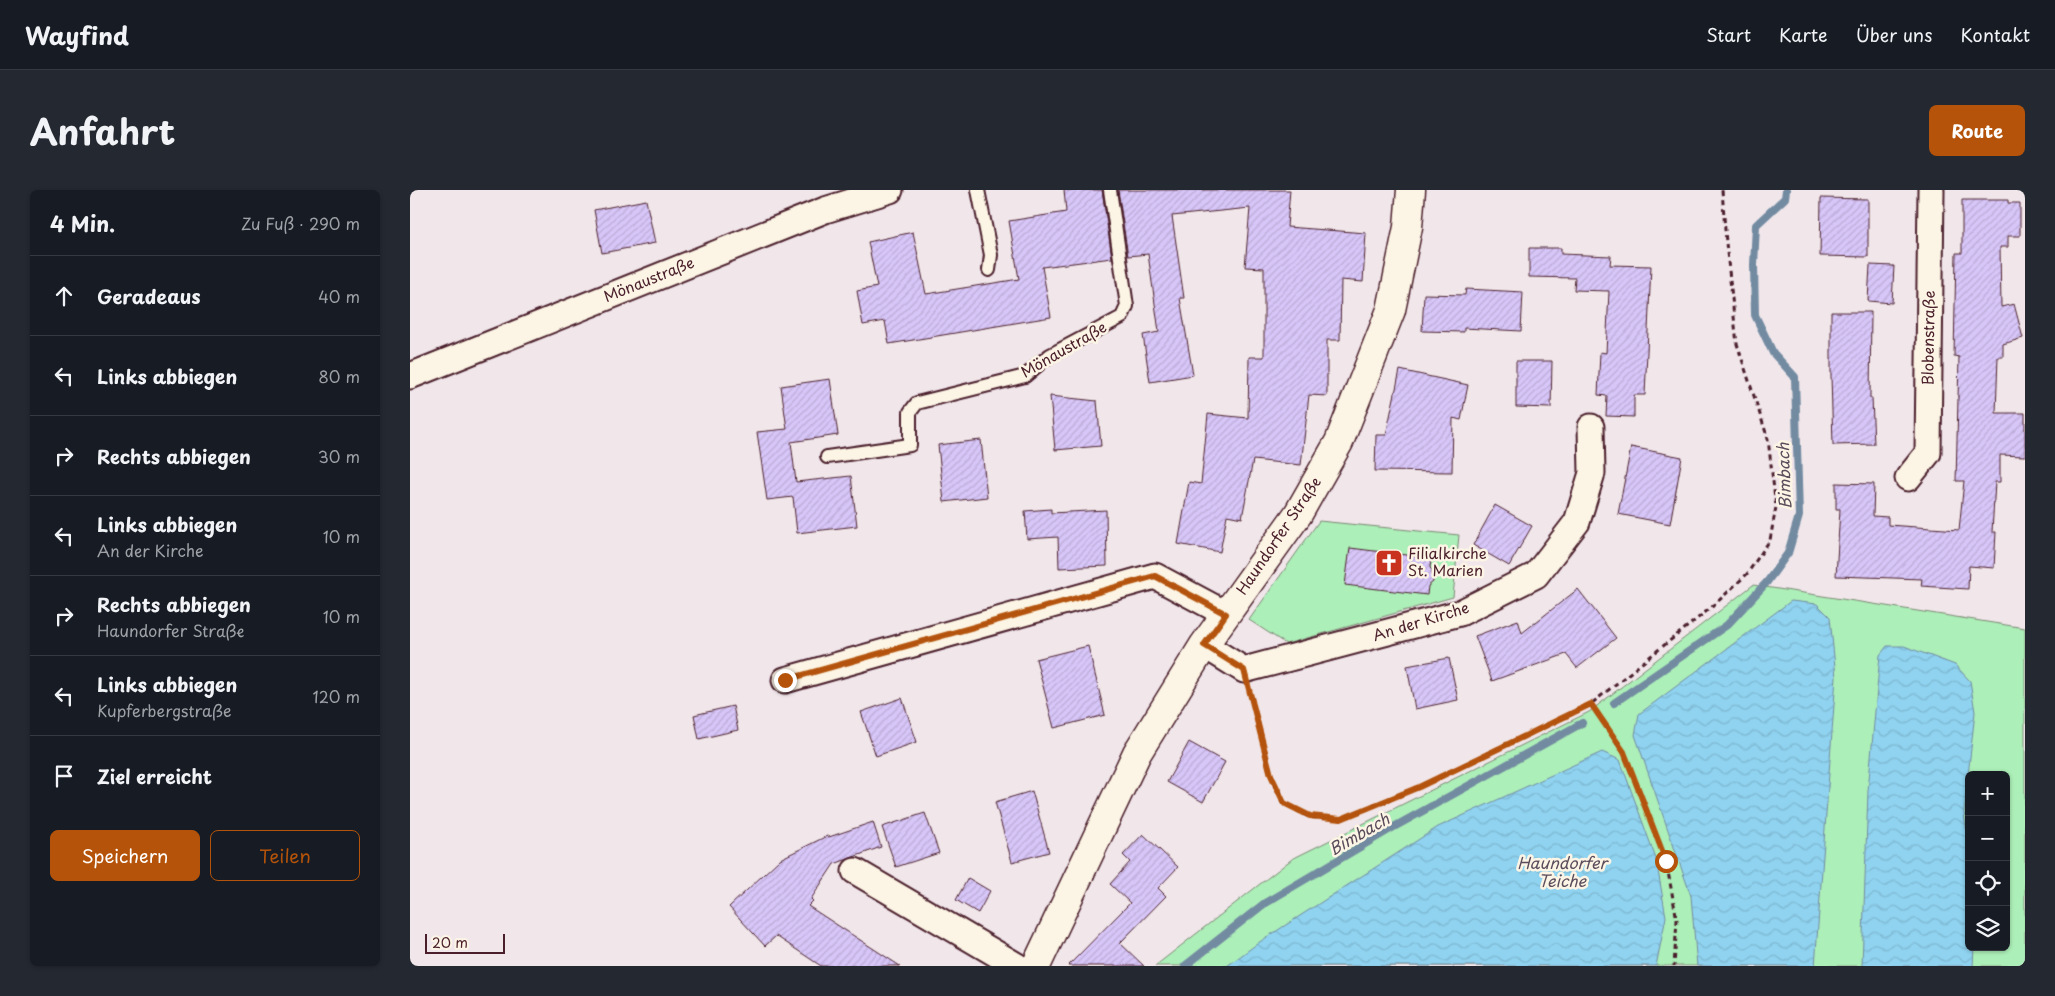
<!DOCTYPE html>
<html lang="de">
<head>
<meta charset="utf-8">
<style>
	:root { --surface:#171b24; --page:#242831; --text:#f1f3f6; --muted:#9ea1a6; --line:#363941; --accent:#b45309 }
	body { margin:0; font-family:"Playpen Sans",sans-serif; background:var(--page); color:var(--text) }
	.controls { position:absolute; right:15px; bottom:15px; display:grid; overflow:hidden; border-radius:8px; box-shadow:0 1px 4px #0004 }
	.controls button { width:45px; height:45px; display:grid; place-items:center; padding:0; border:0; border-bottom:1px solid var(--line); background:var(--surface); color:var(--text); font:25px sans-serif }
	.scale { position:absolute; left:15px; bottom:12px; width:80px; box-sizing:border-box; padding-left:5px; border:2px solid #4a1f2b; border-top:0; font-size:14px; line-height:18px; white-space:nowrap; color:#4a1f2b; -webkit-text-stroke:4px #fcf5e5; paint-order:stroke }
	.stop { position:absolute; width:15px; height:15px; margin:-11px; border:4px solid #b45309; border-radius:50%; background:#fff }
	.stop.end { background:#b45309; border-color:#fff; box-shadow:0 1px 5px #0008 }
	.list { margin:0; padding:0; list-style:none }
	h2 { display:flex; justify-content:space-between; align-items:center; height:65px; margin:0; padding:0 20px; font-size:21px }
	h2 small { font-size:16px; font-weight:400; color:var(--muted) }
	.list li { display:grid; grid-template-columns:32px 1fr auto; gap:15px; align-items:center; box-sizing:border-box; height:80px; padding:0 20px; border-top:1px solid var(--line) }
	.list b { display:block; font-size:19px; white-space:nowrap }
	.list p { margin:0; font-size:16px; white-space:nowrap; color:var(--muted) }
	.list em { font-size:16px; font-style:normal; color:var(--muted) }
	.actions { display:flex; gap:10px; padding:15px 20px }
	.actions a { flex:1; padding:11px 0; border:1px solid var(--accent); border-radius:8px; text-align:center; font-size:18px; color:var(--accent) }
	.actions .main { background:var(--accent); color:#fff }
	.icon { flex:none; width:28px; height:28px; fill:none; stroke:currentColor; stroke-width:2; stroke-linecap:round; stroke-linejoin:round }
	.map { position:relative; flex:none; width:1615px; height:776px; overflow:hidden; border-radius:8px }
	header { display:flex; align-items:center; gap:30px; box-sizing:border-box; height:70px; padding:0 25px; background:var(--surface); border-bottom:1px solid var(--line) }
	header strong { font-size:24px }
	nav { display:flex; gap:28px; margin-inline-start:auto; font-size:18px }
	.intro { display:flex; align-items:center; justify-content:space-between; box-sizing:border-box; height:120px; padding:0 30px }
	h1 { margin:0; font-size:35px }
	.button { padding:12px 22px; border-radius:8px; background:var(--accent); color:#fff; font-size:18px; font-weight:700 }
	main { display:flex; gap:30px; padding:0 30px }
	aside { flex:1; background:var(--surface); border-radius:8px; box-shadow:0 1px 4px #0004 }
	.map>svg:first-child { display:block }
	.green { fill:#acefb8; stroke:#7b8772; fill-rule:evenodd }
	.water { fill:url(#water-waves); stroke:#738ba1 }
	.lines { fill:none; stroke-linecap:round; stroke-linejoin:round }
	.stream { stroke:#738ba1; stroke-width:8 }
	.building { fill:url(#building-hatch); stroke:#4a1f2b }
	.lane-casing { stroke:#4a1f2b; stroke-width:16 }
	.street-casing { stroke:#4a1f2b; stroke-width:29 }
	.secondary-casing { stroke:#4a1f2b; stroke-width:31 }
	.path { stroke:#4a1f2b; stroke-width:3; stroke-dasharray:5 4; stroke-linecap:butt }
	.lane { stroke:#fcf5e5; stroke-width:12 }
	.street { stroke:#fcf5e5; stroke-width:25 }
	.secondary { stroke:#fcf5e5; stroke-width:28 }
	.route { stroke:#b45309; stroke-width:6 }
	.labels { text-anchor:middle; stroke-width:5; stroke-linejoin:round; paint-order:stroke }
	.street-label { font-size:15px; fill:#4a1f2b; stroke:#fcf5e5 }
	.poi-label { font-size:15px; fill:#4a1f2b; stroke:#fcf5e5; text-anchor:start }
	.water-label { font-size:16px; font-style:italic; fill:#5b4c5c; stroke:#fcf5e5 }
</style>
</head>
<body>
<header>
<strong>Wayfind</strong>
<nav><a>Start</a><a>Karte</a><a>Über uns</a><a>Kontakt</a></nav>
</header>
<div class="intro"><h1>Anfahrt</h1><a class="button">Route</a></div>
<main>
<aside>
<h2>4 Min.<small>Zu Fuß · 290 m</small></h2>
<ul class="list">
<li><svg class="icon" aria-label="ahead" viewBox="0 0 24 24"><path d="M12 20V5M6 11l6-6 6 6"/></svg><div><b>Geradeaus</b></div><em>40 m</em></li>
<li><svg class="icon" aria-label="left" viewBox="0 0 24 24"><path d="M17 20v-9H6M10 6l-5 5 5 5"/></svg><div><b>Links abbiegen</b></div><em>80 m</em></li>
<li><svg class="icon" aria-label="right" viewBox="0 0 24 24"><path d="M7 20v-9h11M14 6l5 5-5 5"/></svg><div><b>Rechts abbiegen</b></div><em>30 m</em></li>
<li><svg class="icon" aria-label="left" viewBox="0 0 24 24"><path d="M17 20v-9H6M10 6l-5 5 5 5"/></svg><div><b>Links abbiegen</b><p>An der Kirche</p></div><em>10 m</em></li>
<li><svg class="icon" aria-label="right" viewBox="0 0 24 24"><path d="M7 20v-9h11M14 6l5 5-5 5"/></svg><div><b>Rechts abbiegen</b><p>Haundorfer Straße</p></div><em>10 m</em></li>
<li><svg class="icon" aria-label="left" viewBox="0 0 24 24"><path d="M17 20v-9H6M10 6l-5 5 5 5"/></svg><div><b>Links abbiegen</b><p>Kupferbergstraße</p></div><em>120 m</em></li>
<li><svg class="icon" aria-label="arrive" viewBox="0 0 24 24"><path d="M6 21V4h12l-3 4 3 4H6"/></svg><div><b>Ziel erreicht</b></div></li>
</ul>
<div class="actions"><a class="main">Speichern</a><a>Teilen</a></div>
</aside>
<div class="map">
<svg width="1615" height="776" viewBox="0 0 1615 776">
	<defs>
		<pattern id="water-waves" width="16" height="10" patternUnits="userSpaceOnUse" patternTransform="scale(1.25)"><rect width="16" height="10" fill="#8fd3f0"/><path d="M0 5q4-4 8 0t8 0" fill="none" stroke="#7db5ce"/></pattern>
		<pattern id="building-hatch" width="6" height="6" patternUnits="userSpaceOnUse" patternTransform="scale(1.25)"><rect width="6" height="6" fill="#d7c6f8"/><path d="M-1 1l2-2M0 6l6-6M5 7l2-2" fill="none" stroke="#baaad5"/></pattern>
	</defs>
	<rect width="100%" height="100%" fill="#f1e7eb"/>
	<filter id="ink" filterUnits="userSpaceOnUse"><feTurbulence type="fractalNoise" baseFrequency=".02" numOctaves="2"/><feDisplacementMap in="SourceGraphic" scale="10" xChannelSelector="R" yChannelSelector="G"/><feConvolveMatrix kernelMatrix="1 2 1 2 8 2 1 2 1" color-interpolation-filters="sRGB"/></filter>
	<g filter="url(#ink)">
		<!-- green -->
		<g class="green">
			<path d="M 909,331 L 1049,345 L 1043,407 L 876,454 L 839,430 Z"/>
			<path d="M 1343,395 L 1615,438 L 1615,776 L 745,776 L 882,669 L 1179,522 ZM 1559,585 L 1596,585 L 1596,757 L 1559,757 Z"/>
		</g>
		<!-- water -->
		<g class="water">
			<path d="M 1381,411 L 1407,414 L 1420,427 L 1426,487 L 1405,776 L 1287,776 L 1281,706 L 1225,545 L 1229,524 Z"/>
			<path d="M 1477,456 L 1494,456 L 1545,475 L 1560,491 L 1565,522 L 1554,622 L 1559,660 L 1559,757 L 1564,757 L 1563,776 L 1452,776 L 1458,601 L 1470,465 Z"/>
			<path d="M 1192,562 L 1210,570 L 1246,669 L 1256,727 L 1246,776 L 817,776 L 851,751 L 1028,637 Z"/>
		</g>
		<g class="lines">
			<!-- stream -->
			<g class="stream">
				<path d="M 1204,513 L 1317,435 L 1357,392 L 1378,363 L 1389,326 L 1385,187 L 1363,163 L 1345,125 L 1344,75 L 1346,35 L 1375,8 L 1376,0"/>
				<path d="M 775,776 L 855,713 L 982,638 L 1172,533"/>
			</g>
		</g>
		<!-- building -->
		<g class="building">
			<path d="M 654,0 L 692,0 L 702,68 L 632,77 L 641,127 L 479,154 L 475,131 L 453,135 L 447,101 L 467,97 L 458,52 L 503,42 L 516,104 L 609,89 L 599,31 L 656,22 Z"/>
			<path d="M 708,0 L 880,0 L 877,37 L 956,43 L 953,92 L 931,90 L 930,150 L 917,150 L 917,206 L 899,205 L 891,275 L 843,270 L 832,328 L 817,325 L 810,362 L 768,354 L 779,292 L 791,294 L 798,224 L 838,228 L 839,167 L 854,167 L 854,78 L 835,77 L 840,18 L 762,26 L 774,108 L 770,108 L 783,185 L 740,192 L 733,145 L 749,142 L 738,64 L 718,66 Z"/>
			<path d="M 1411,8 L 1458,9 L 1458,67 L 1410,66 Z"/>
			<path d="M 236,10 L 245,53 L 192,63 L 184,20 Z"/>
			<path d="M 1552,10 L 1598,10 L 1598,13 L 1610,13 L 1610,46 L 1598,46 L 1598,57 L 1590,57 L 1591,117 L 1604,114 L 1613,148 L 1593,154 L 1593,167 L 1588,167 L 1586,223 L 1615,223 L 1615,266 L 1590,265 L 1590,292 L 1585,292 L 1582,342 L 1586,342 L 1584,378 L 1559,376 L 1558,399 L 1511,396 L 1512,389 L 1426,386 L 1430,319 L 1426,319 L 1426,293 L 1464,294 L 1463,326 L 1478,327 L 1478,335 L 1549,340 L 1554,291 L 1546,291 L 1549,167 L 1544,166 L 1546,63 L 1552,63 Z"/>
			<path d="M 1119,58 L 1151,58 L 1151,64 L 1201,66 L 1200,75 L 1241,76 L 1235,205 L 1224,205 L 1224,227 L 1196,226 L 1197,206 L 1188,205 L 1190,162 L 1196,163 L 1199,101 L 1164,100 L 1165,88 L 1119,87 Z"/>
			<path d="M 1460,75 L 1484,76 L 1482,113 L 1458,111 Z"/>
			<path d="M 1056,99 L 1113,102 L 1111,141 L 1054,138 L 1054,142 L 1012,141 L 1014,104 L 1055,105 Z"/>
			<path d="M 1421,122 L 1461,122 L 1460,208 L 1462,208 L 1464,254 L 1423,255 L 1421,186 Z"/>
			<path d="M 1106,171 L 1142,171 L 1141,218 L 1106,217 Z"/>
			<path d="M 990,180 L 1058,195 L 1051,230 L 1043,228 L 1042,282 L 965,281 L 966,245 L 976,245 Z"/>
			<path d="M 420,189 L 428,245 L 381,252 L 386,292 L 441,286 L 447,336 L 387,343 L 383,307 L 357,310 L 347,242 L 377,239 L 371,196 Z"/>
			<path d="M 640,206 L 687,211 L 691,256 L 645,260 Z"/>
			<path d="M 571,250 L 577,307 L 534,312 L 528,255 Z"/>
			<path d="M 1221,257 L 1272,267 L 1260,334 L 1208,324 Z"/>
			<path d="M 1085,315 L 1122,336 L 1099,376 L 1063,355 Z"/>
			<path d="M 641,319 L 641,323 L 696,320 L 697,376 L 649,378 L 648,347 L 617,349 L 615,321 Z"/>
			<path d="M 940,358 L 1021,368 L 1020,378 L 1022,380 L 1023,392 L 1018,396 L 1017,405 L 935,395 Z"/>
			<path d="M 1168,399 L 1206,448 L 1167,478 L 1156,464 L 1082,491 L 1065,446 L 1108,430 L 1112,443 Z"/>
			<path d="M 678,456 L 695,525 L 644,538 L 626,469 Z"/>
			<path d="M 1039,468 L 1048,510 L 1005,519 L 997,476 Z"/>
			<path d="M 492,508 L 507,552 L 466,566 L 451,522 Z"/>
			<path d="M 323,516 L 328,540 L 289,549 L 284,525 Z"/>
			<path d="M 779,552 L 815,572 L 793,612 L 757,592 Z"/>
			<path d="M 622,601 L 639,662 L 602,672 L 585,612 Z"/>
			<path d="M 515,623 L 529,663 L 486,677 L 472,637 Z"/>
			<path d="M 463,632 L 471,657 L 424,674 L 401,709 L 403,711 L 398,716 L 490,776 L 411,776 L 366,746 L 355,756 L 319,717 L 370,669 L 417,646 L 419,647 Z"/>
			<path d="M 733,644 L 768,677 L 748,698 L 756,706 L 710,753 L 734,776 L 658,776 L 720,713 L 700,694 L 720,672 L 713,665 Z"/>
			<path d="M 558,688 L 580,701 L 568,723 L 546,710 Z"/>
		</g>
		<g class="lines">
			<defs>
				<g id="lane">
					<path d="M 568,0 L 581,65 L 579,80"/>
					<path d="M 417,267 L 500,255 L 500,222 L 507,213 L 615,186 L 640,165 L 712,127 L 717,116 L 700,0"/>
				</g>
				<g id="street">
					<path d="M 0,186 L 415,20 L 480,0"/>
					<path d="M 1498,288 L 1518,263 L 1521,0"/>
					<path d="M 794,455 L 834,480 L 1050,423 L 1126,385 L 1167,332 L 1182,283 L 1181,237"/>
					<path d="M 375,490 L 745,386 L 816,424"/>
					<path d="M 445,681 L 607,776"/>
				</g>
				<path id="secondary" d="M 626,776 L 727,563 L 794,455 L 888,324 L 929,252 L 981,120 L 998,37 L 1001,0"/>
			</defs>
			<!-- lane casing -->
			<use href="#lane" class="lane-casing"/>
			<!-- street casing -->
			<use href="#street" class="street-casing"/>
			<!-- secondary casing -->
			<use href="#secondary" class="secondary-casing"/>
			<!-- path -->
			<g class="path">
				<path d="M 841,506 L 861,585 L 874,613 L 900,627 L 931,629 L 1009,597 L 1181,514 L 1303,416 L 1337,384 L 1360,350 L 1366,317 L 1358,249 L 1327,154 L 1316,53 L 1312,0"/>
				<path d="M 1181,514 L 1214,562 L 1256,671 L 1267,730 L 1264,776"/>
			</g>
			<!-- lane -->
			<use href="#lane" class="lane"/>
			<!-- street -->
			<use href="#street" class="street"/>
			<!-- secondary -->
			<use href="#secondary" class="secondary"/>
		</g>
	</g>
	<g class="lines" filter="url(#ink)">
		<!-- route -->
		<path class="route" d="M 375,490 L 745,386 L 816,424 L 794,455 L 834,480 L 861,585 L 874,613 L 900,626 L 931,629 L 1009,597 L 1181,514 L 1214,562 L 1256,671"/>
	</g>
	<!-- icons -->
	<defs>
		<symbol id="church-square" viewBox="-11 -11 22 22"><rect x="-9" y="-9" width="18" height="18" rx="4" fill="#c8321e" stroke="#fcf5e5"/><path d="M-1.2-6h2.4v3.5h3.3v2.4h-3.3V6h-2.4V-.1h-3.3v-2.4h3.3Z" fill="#fff"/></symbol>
	</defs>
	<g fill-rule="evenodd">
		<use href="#church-square" x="963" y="357" width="32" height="32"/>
	</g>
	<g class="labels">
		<!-- street labels -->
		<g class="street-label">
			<text transform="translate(239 90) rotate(-22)" y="5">Mönaustraße</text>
			<text transform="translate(1519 148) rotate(-89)" y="5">Blobenstraße</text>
			<text transform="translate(654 160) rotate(-30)" y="5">Mönaustraße</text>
			<text transform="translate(869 346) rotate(-56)" y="5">Haundorfer Straße</text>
			<text transform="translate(1011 432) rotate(-17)" y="5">An der Kirche</text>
		</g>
		<!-- poi labels -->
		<g class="poi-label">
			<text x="998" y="369">Filialkirche<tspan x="998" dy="17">St. Marien</tspan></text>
		</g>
		<!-- water labels -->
		<g class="water-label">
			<text transform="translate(1374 286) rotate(-92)" y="6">Bimbach</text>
			<text transform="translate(949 644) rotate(-30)" y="6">Bimbach</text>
			<text x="1152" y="679">Haundorfer<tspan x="1152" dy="18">Teiche</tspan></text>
		</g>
	</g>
</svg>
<div class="controls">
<button>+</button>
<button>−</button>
<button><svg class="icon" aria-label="locate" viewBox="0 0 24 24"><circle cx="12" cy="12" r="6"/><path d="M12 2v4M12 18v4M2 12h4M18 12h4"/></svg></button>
<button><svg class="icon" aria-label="layers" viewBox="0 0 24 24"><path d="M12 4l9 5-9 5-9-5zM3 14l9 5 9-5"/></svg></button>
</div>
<div class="scale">20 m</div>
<div class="stop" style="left:1256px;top:671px"></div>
<div class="stop end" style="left:375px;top:490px"></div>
</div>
</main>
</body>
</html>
